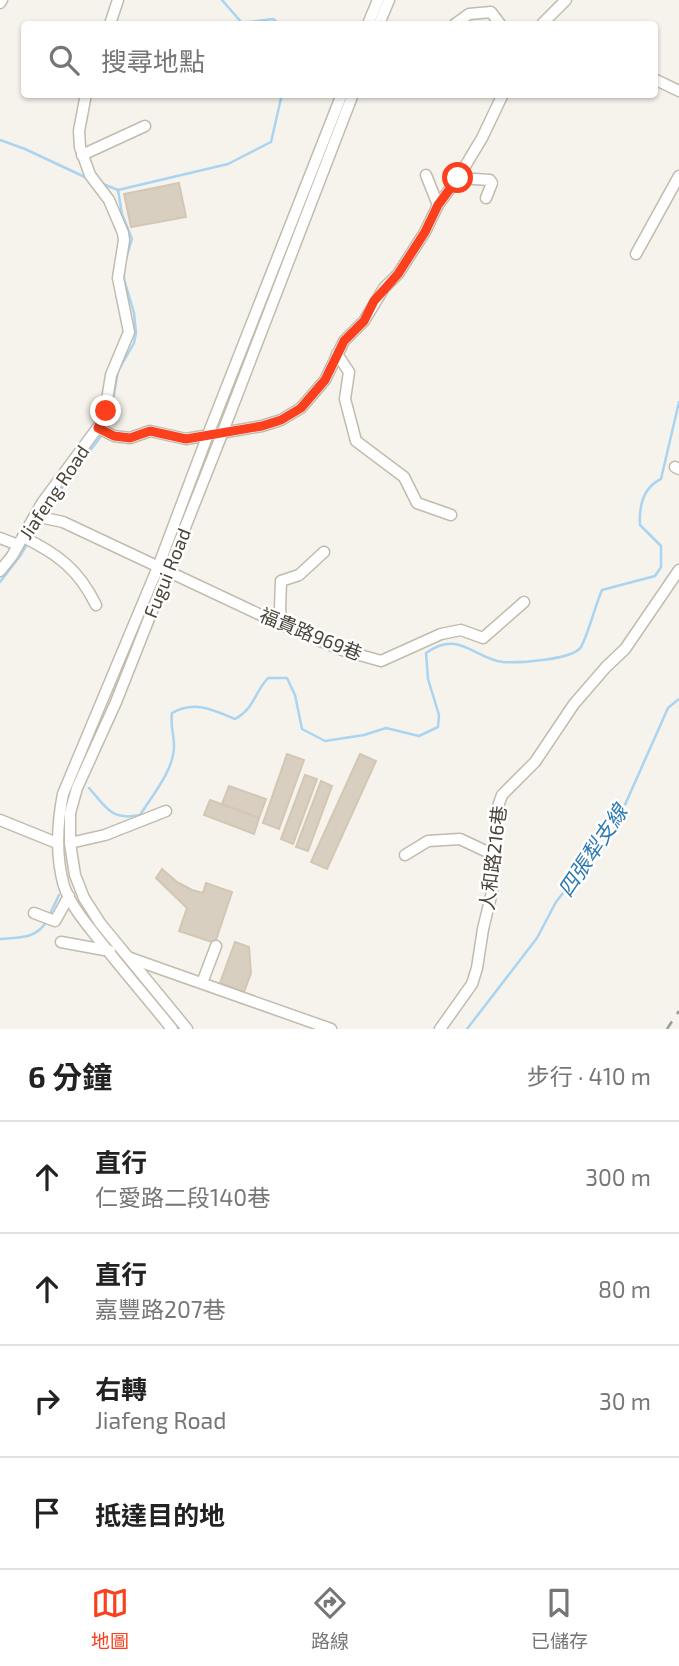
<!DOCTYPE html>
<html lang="zh-TW">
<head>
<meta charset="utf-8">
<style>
	:root { --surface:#fff; --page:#f6f6f6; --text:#222; --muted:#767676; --line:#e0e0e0; --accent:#fc3f1d }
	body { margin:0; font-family:"Exo 2","Noto Sans TC",sans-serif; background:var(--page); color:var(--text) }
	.stop { position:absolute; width:21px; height:21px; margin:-16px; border:5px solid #fc3f1d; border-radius:50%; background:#fff }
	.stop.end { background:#fc3f1d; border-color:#fff; box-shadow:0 2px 7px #0008 }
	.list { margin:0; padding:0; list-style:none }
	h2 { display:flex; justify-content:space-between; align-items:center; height:91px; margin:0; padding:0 28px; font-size:30px }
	h2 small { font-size:23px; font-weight:400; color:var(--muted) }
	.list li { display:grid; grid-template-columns:46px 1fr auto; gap:21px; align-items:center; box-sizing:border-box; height:112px; padding:0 28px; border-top:2px solid var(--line) }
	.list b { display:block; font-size:26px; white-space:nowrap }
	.list p { margin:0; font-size:23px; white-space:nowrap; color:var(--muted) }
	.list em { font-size:23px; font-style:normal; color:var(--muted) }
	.icon { flex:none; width:38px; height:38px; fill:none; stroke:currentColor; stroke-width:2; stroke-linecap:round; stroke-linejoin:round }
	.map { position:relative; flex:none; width:679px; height:1029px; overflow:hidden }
	.search { position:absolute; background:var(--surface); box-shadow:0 2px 5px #0004; left:21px; right:21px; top:21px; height:77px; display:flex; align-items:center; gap:18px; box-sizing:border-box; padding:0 24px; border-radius:7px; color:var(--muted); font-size:26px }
	.sheet { height:539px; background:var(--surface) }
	nav { display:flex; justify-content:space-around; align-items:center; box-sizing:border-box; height:98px; border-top:2px solid var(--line); background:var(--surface); font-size:19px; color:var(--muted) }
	nav a { display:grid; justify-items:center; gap:4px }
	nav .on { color:var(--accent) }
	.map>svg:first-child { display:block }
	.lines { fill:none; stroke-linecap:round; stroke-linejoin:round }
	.stream { stroke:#a9d4f2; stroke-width:2.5 }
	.building { fill:#d8cfc1; stroke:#d3c7b4; stroke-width:2 }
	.minor-casing { stroke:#c2bbae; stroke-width:13 }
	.minor { stroke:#fff; stroke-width:10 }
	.rail { stroke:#9a9a9a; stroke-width:2.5; stroke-dasharray:9 9; stroke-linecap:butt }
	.route { stroke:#fc3f1d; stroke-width:9 }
	.labels { text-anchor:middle; stroke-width:5; stroke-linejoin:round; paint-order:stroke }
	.street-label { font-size:19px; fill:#4b4439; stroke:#fff }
	.water-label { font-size:21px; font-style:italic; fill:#2e7ab2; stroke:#fff }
</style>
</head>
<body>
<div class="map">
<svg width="679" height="1029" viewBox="0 0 679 1029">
	<rect width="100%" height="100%" fill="#f6f3ec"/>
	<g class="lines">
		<!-- stream -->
		<g class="stream">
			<path d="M 222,0 L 242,23 L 273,19 L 280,24"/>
			<path d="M 0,140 L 25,149 L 87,178"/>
			<path d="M 103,184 L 118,190"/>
			<path d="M 44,515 L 54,498 L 99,439 L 109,423 L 118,371 L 134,343 L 136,333 L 134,313 L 124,279 L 124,265 L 132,239 L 122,214 L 118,190 L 228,164 L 271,142 L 282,94"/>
			<path d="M 0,582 L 20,556 L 41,521"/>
			<path d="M 89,788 C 107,808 111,821 140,815 C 152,796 174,770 174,746 C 174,734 170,726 172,713 C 195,700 213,710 235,719 C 254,709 254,693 268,678 L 287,678 L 295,695 L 302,729 L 325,741 L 364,735 L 386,728 L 419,736 L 438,727 L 439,715 L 428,679 L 426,653 C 460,629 474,659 503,662 C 518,663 573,660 581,647 C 589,632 595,606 602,590 L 655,576 L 661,567 L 661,546 L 640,525 C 639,507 642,488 661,479 L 679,402"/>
			<path d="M 49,916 L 59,895"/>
			<path d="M 0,939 C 18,937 35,940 46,922"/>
			<path d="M 467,1029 L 537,938 L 556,902 L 581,870 L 594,841 L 624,807 L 668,708 L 679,699"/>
		</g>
	</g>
	<!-- building -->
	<g class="building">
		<path d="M 179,183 L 186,217 L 131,227 L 124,194 Z"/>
		<path d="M 287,754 L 304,760 L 279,829 L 263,823 Z"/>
		<path d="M 360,754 L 376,761 L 327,869 L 311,862 Z"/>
		<path d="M 305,775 L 317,779 L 293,844 L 281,839 Z"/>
		<path d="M 321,781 L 332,786 L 308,851 L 296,847 Z"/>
		<path d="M 229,786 L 266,799 L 259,818 L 222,804 Z"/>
		<path d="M 210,800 L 259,818 L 254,834 L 204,815 Z"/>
		<path d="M 162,869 L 177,882 L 192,890 L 203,893 L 206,883 L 232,892 L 215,943 L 179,931 L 187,908 L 156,878 Z"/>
		<path d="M 235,942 L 249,947 L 251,973 L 244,992 L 220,983 Z"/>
	</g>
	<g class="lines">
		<defs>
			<g id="minor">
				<path d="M 0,3 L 2,0"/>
				<path d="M 110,24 L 118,0"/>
				<path d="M 368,24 L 378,0"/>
				<path d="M 379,24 L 389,0"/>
				<path d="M 455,24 L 469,14 L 491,12 L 500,24"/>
				<path d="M 542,24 L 566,0"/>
				<path d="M 654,79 L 679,91"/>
				<path d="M 82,155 L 145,126"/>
				<path d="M 426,175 L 438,205"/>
				<path d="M 458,178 L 490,180 L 492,183 L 486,198"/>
				<path d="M 636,254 L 679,176"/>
				<path d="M 337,354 L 349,372 L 345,399 L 356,441 L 404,477 L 417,503 L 451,515"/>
				<path d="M 98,428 L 114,436 L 130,438 L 150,431 L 186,439 L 262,426 L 281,420 L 301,408 L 325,380 L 344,341 L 364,321 L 384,288 L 398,274 L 425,232 L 438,205 L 458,178 L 482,138 L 503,94"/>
				<path d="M 675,467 L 679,469"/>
				<path d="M 35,516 L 63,522 L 282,625 L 342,650 L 381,661 L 441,634 L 461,630 L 483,638 L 524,602"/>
				<path d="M 23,537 C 58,554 79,570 96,605"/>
				<path d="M 0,538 L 18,545"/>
				<path d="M 0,571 L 12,556 L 42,503 L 104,419 L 111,375 L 129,332 L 118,278 L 124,240 L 123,233 L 109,200 L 90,175 L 80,147 L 79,131 L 86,94"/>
				<path d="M 282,625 L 280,609 L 281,581 L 299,575 L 324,552"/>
				<path d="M 0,820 L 57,843"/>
				<path d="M 70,843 L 105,835 L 166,811"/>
				<path d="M 405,855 L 428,841 L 460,839 L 494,855"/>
				<path d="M 34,913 L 55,921 L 69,896"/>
				<path d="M 61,942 L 110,951"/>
				<path d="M 130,958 L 331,1029"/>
				<path d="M 202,983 L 216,946"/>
				<path d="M 172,1029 C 147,998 121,968 96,936 C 84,921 70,904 64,886 C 55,855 57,825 63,794 L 158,567 L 207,437 L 342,94"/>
				<path d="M 187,1029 L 100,923 L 84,898 L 75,875 L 70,843 L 70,813 L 77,788 L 116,702 L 222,434 L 353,94"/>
				<path d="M 440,1029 L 472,984 L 477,968 L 483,929 L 492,892 L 496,812 L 502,795 L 535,762 L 574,704 L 606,667 L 625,649 L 679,570"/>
			</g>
		</defs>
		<!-- minor casing -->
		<use href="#minor" class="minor-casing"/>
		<!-- minor -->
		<use href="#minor" class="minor"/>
		<!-- rail -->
		<path class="rail" d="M 667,1029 L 679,1011"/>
	</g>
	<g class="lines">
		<!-- route -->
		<path class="route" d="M 106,411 L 98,428 L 114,436 L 130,438 L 150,431 L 186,439 L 262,426 L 281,420 L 301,408 L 325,380 L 344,341 L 364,321 L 374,301 L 398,274 L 425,232 L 438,205 L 458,178"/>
	</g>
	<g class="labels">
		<!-- street labels -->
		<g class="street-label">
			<text transform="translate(54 492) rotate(-56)" y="7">Jiafeng Road</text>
			<text transform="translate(167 573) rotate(-68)" y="7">Fugui Road</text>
			<text transform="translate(311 634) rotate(22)" y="7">福貴路969巷</text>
			<text transform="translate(493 858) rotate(-83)" y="7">人和路216巷</text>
		</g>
		<!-- water labels -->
		<g class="water-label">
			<text transform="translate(593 851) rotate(-56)" y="7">四張犁支線</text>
		</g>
	</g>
</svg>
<div class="stop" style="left:458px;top:178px"></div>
<div class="stop end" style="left:106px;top:411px"></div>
<div class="search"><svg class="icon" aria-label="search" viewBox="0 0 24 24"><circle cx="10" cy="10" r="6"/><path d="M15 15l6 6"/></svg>搜尋地點</div>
</div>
<section class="sheet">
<h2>6 分鐘<small>步行 · 410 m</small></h2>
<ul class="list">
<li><svg class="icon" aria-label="ahead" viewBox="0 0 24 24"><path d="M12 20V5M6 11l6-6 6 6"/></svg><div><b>直行</b><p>仁愛路二段140巷</p></div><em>300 m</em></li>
<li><svg class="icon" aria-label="ahead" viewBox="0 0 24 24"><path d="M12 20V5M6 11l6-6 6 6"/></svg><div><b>直行</b><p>嘉豐路207巷</p></div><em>80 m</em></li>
<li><svg class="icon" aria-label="right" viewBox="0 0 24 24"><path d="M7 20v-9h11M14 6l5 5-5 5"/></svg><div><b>右轉</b><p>Jiafeng Road</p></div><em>30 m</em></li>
<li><svg class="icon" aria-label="arrive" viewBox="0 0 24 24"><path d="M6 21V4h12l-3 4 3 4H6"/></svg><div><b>抵達目的地</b></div></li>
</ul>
</section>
<nav>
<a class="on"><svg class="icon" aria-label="map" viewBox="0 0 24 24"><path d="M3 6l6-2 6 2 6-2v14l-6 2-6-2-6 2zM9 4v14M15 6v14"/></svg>地圖</a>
<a><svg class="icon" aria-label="directions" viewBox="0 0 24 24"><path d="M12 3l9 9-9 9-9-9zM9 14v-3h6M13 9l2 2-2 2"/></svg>路線</a>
<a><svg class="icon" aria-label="saved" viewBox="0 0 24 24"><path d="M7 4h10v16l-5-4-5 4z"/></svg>已儲存</a>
</nav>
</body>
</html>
